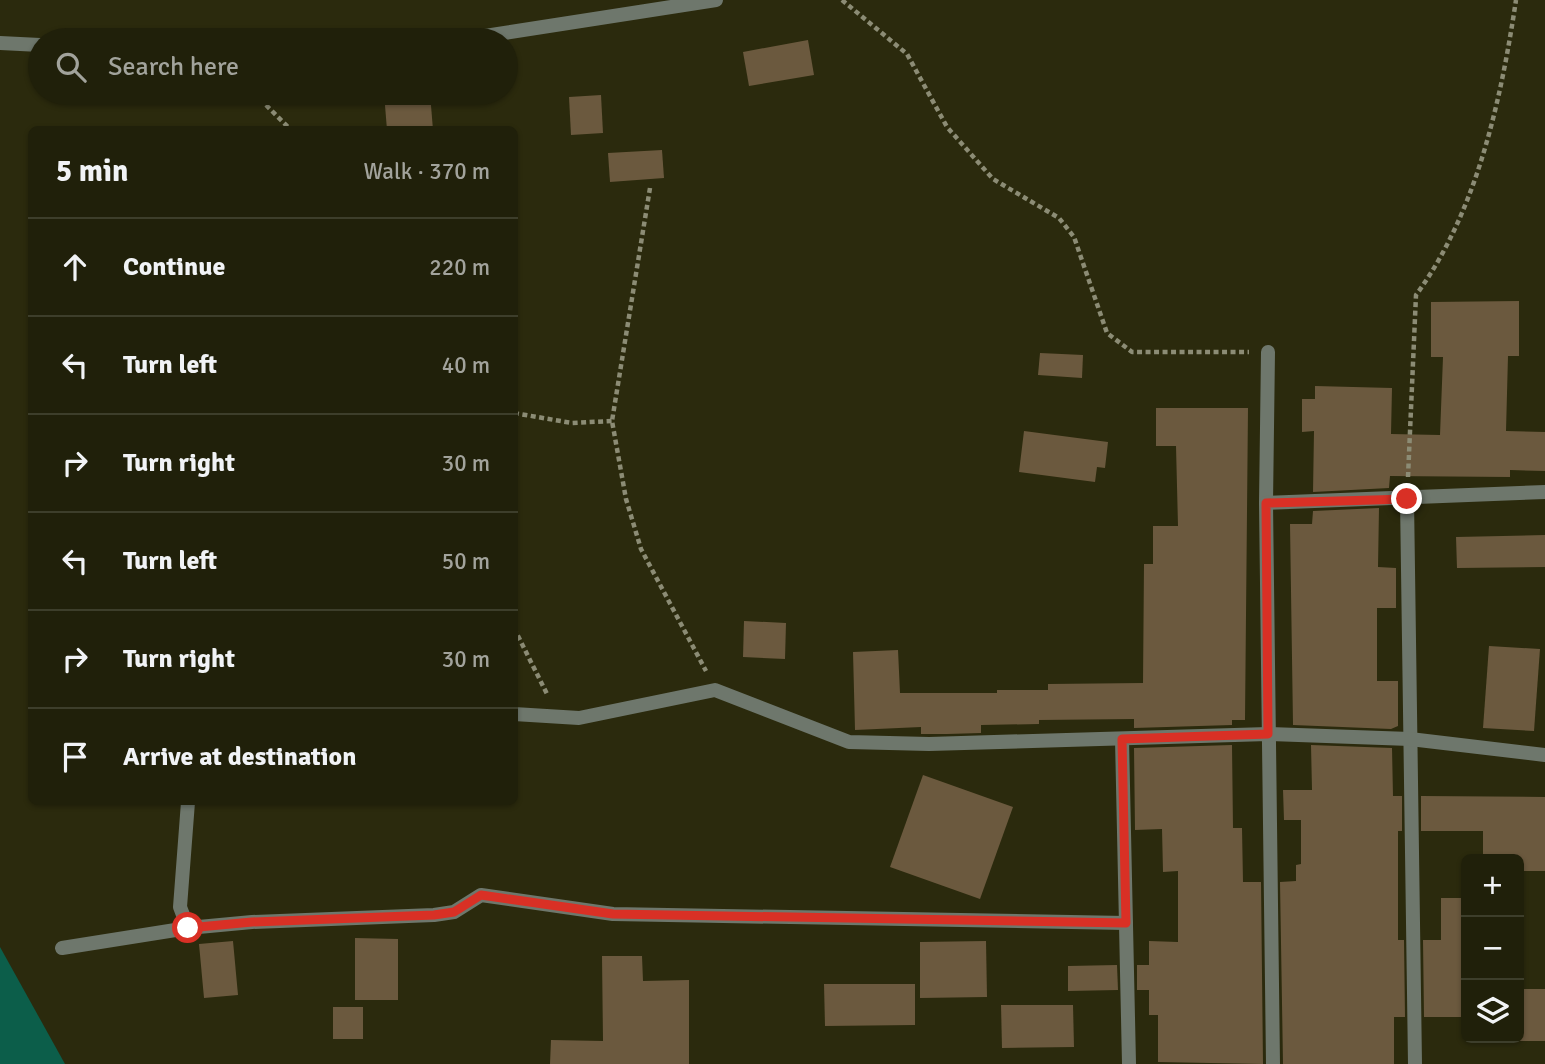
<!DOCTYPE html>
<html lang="en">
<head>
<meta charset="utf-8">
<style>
	:root { --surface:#20200a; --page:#282813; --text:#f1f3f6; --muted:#a2a39c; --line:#3d3e2b }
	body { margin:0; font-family:Signika,sans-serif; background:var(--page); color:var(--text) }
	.controls { position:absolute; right:21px; bottom:21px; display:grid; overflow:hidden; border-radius:10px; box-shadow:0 2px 5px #0004 }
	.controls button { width:63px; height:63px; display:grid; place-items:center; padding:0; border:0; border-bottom:2px solid var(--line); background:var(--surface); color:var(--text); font:35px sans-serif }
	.stop { position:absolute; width:21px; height:21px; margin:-16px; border:5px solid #d93025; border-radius:50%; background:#fff }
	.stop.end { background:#d93025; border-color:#fff; box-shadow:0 2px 7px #0008 }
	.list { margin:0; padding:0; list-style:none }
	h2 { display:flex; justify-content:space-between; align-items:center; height:91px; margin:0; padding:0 28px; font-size:30px }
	h2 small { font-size:23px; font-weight:400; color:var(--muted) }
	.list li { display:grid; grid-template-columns:46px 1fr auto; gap:21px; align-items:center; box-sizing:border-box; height:98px; padding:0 28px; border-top:2px solid var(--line) }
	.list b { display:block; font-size:26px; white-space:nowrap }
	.list em { font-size:23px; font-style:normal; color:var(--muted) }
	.icon { flex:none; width:38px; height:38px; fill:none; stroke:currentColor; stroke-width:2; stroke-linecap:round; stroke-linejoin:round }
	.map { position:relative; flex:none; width:1545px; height:1064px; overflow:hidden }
	.search { position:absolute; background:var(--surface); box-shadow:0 2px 5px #0004; left:28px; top:28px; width:490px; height:77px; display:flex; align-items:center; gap:18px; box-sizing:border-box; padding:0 24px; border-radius:38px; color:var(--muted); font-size:26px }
	.panel { position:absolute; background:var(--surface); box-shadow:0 2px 5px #0004; left:28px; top:126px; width:490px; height:679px; border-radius:10px }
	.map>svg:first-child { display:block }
	.water { fill:#0c5e4a }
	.building { fill:#6b593e }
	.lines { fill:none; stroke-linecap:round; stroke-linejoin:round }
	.path { stroke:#8c8c75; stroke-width:4.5; stroke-dasharray:5 3.5; stroke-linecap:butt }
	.lane { stroke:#6e776c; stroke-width:14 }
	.street { stroke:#6e776c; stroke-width:14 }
	.route { stroke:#d93025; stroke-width:9 }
</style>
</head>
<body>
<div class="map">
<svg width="1545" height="1064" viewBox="0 0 1545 1064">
	<rect width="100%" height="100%" fill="#2b2a0d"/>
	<!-- water -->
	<path class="water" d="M 0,947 L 65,1064 L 0,1064 Z"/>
	<!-- building -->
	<g class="building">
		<path d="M 808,40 L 814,75 L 749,86 L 743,52 Z"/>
		<path d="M 384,93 L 430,93 L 433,130 L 387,130 Z"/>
		<path d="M 601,95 L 603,133 L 571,135 L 569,97 Z"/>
		<path d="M 662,150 L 664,178 L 610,182 L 608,153 Z"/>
		<path d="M 1519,301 L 1519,356 L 1508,356 L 1506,431 L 1545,432 L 1545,471 L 1510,470 L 1510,477 L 1390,476 L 1389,488 L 1313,492 L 1314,431 L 1302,432 L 1302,399 L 1315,399 L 1315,386 L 1392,388 L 1391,434 L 1440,435 L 1443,357 L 1431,357 L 1431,302 Z"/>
		<path d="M 1040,353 L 1083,355 L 1082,378 L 1038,375 Z"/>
		<path d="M 1156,408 L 1248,408 L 1245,720 L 1232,720 L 1232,725 L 1134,728 L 1134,719 L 1039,720 L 1039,724 L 981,725 L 981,733 L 947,734 L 921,734 L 921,727 L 855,730 L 853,652 L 898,650 L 900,693 L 997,693 L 997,690 L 1048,690 L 1048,684 L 1143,683 L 1144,564 L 1153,564 L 1153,526 L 1178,526 L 1176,446 L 1156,446 Z"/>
		<path d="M 1024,431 L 1108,442 L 1105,468 L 1097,467 L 1095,482 L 1019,472 Z"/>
		<path d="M 1379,508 L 1378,567 L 1396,568 L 1396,608 L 1377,608 L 1377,681 L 1398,681 L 1398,726 L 1391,729 L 1293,725 L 1290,524 L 1312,524 L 1313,511 Z"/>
		<path d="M 1545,535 L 1545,567 L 1457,568 L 1456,537 Z"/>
		<path d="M 744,621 L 786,623 L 785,659 L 743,657 Z"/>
		<path d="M 1489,646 L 1540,649 L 1534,731 L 1483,728 Z"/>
		<path d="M 1232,745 L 1233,828 L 1242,828 L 1243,882 L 1261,882 L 1263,1064 L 1158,1062 L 1158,1015 L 1149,1015 L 1149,990 L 1137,990 L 1137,965 L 1149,965 L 1149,941 L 1178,942 L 1178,871 L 1163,872 L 1162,829 L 1135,830 L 1134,748 Z"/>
		<path d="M 1311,745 L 1392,748 L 1393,796 L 1402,796 L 1402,831 L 1398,831 L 1398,940 L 1404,940 L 1405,1017 L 1394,1017 L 1394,1064 L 1283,1064 L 1280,882 L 1296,881 L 1296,865 L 1301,864 L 1301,820 L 1284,820 L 1283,790 L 1312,790 Z"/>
		<path d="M 923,775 L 1013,807 L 980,899 L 890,867 Z"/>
		<path d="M 1421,796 L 1545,797 L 1545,871 L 1519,871 L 1519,859 L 1483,859 L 1483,831 L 1421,831 Z"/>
		<path d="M 1441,898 L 1466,898 L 1466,1017 L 1424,1017 L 1423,940 L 1441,940 Z"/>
		<path d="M 355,938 L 398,939 L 398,1000 L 355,1000 Z"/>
		<path d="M 233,941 L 238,995 L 204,998 L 199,944 Z"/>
		<path d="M 986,941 L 987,997 L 920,998 L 920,942 Z"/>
		<path d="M 602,956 L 642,956 L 643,981 L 689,980 L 689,1064 L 550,1064 L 551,1040 L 603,1041 Z"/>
		<path d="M 1117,965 L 1118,990 L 1068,991 L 1068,966 Z"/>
		<path d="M 824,984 L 915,984 L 915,1025 L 825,1026 Z"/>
		<rect x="1519" y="989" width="26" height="52"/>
		<path d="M 1001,1005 L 1073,1005 L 1074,1047 L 1002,1048 Z"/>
		<rect x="333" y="1007" width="30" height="32"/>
	</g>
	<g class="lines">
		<!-- path -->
		<g class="path">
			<path d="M 842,0 L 907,54 L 947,127 L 993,179 L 1059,218 L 1074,237 L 1107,333 L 1132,352 L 1249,352"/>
			<path d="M 254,93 L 291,130"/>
			<path d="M 650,188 L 612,421 L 626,499 L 641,549 L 706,671"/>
			<path d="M 514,413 L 572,423 L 612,421"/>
			<path d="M 1408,477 L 1416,295 C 1477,212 1501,100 1516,0"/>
			<path d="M 514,628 L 548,696"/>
		</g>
		<!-- lane -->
		<path class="lane" d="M 188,928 L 180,907 L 188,802"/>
		<!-- street -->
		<g class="street">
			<path d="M 459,40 L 716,0"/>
			<path d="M 0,43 L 40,45"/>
			<path d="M 1268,352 L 1266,503 L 1273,1064"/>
			<path d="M 1407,499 L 1415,1064"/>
			<path d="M 1266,503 L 1545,492"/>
			<path d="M 514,714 L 579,718 L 715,690 L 849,742 L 929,744 L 1268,734 L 1410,739 L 1545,755"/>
			<path d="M 1122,739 L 1129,1064"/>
			<path d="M 62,948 L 188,928 L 252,922 L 434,915 L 454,912 L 481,895 L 613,914 L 1126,923"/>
		</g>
	</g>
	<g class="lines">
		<!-- route -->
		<path class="route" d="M 188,928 L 252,922 L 434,915 L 454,912 L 481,895 L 613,914 L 1126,923 L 1122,739 L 1268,734 L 1266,503 L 1407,499"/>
	</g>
</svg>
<div class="controls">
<button>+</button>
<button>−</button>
<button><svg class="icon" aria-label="layers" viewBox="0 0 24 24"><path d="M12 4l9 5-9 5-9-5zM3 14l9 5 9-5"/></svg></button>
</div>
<div class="stop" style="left:188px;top:928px"></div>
<div class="stop end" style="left:1407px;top:499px"></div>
<div class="search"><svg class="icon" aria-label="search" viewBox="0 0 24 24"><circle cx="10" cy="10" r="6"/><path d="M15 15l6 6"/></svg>Search here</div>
<section class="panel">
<h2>5 min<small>Walk · 370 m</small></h2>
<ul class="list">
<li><svg class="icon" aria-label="ahead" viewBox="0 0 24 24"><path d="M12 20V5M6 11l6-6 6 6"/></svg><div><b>Continue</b></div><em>220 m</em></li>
<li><svg class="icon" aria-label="left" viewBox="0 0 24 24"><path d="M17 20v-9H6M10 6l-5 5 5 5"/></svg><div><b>Turn left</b></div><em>40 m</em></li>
<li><svg class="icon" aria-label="right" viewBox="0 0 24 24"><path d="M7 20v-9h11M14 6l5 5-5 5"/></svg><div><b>Turn right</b></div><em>30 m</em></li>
<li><svg class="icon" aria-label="left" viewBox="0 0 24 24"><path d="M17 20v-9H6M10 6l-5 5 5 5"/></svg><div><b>Turn left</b></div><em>50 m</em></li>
<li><svg class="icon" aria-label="right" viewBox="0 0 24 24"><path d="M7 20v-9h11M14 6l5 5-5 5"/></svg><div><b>Turn right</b></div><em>30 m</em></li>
<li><svg class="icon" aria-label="arrive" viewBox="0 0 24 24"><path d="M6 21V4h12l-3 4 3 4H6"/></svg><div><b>Arrive at destination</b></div></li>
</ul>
</section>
</div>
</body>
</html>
